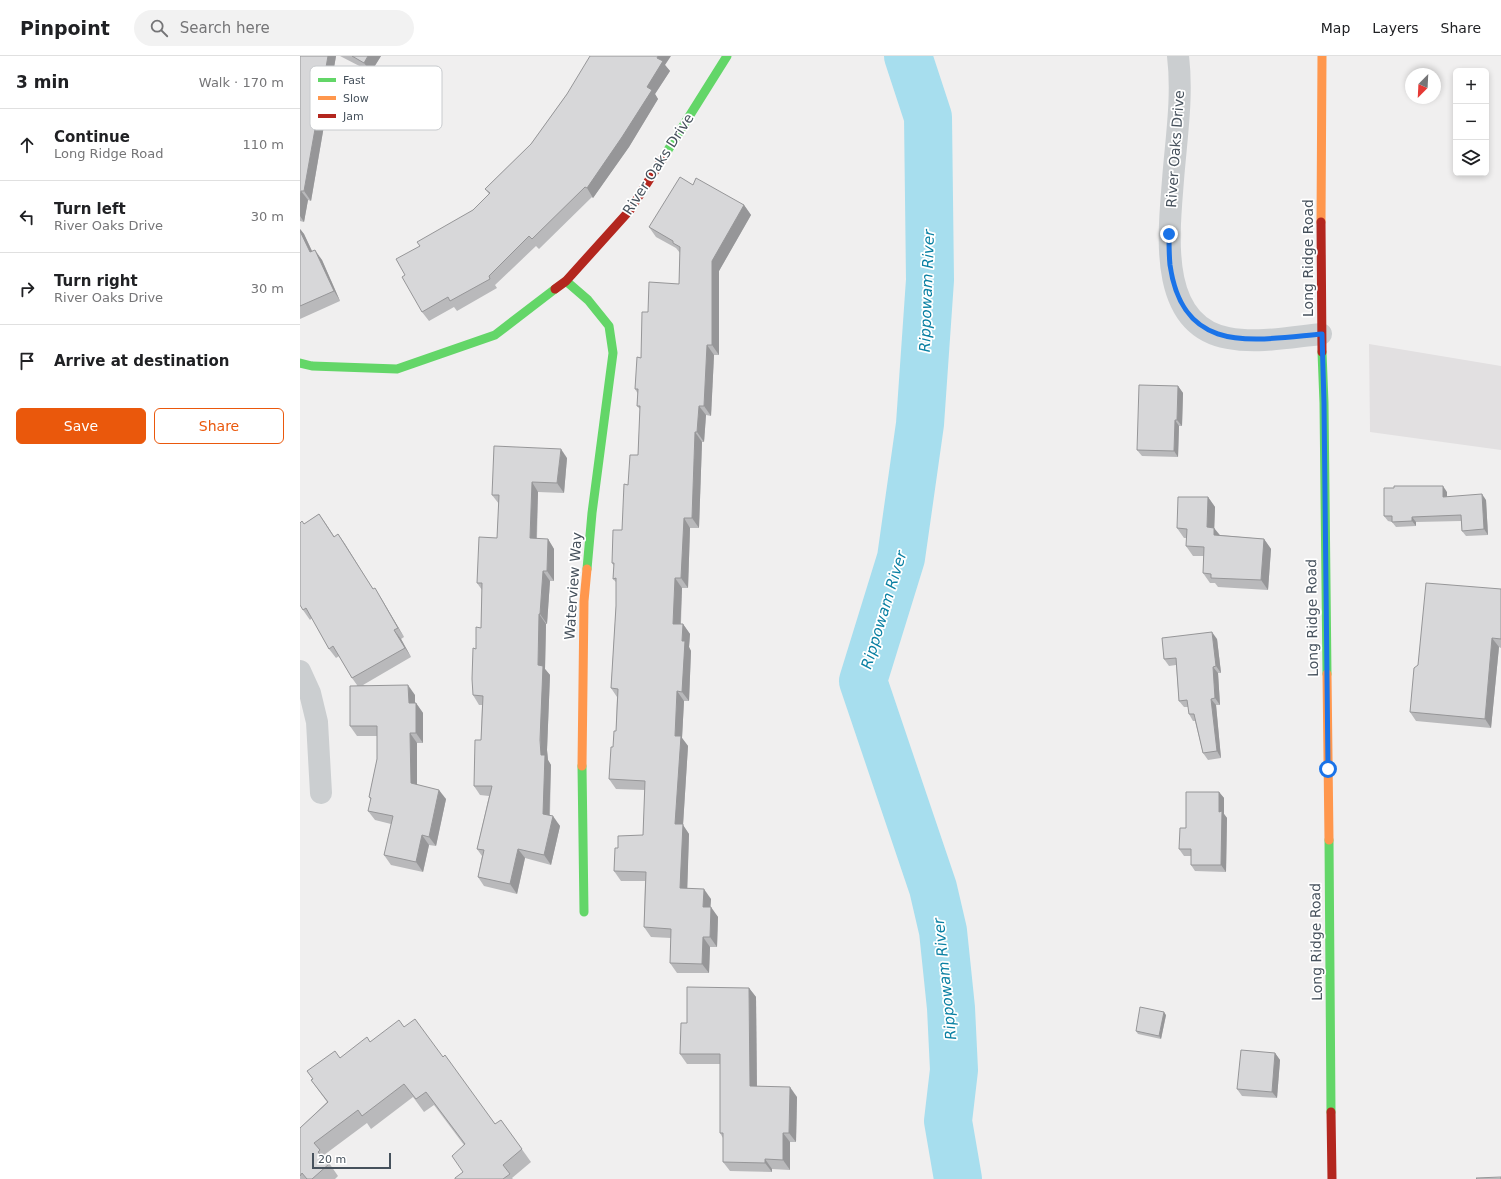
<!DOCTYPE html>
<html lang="en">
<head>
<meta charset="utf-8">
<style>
	:root { --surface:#fff; --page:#f2f2f2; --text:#202124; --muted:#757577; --line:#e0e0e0; --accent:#ea580c }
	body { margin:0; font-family:"DejaVu Sans",sans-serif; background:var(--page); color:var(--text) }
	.controls { position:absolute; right:12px; top:12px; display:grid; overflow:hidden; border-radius:6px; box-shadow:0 2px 6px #0003 }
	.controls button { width:36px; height:36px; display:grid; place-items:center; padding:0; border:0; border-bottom:1px solid var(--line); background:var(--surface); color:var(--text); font:20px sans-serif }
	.compass { position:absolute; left:1105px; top:12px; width:36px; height:36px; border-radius:50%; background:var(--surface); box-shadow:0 2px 6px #0003; rotate:204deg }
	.scale { position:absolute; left:12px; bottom:10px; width:79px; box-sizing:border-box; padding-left:4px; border:2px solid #46515c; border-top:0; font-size:11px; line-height:14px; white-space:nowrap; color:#46515c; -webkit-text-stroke:3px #fff; paint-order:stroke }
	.stop { position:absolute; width:12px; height:12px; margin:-9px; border:3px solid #1a73e8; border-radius:50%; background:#fff }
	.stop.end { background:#1a73e8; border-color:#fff; box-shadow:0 1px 4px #0008 }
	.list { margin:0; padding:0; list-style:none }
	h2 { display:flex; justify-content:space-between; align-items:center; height:52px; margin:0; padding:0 16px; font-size:17px }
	h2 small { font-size:13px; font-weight:400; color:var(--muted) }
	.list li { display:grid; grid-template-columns:26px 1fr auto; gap:12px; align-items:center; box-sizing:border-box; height:72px; padding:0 16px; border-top:1px solid var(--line) }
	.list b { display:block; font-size:15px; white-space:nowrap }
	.list p { margin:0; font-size:13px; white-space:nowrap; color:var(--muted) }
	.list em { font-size:13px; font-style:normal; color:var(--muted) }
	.actions { display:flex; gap:8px; padding:12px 16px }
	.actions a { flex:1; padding:9px 0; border:1px solid var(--accent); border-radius:6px; text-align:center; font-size:14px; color:var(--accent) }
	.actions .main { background:var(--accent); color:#fff }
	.icon { flex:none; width:22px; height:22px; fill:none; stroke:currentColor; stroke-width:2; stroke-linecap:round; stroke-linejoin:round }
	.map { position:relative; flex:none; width:1201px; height:1123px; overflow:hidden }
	header { display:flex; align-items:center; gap:24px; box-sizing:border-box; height:56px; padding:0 20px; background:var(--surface); border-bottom:1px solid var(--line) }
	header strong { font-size:19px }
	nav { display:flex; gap:22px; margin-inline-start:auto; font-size:14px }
	.search { width:280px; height:36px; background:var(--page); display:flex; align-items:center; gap:10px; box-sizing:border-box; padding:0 14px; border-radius:22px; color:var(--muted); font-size:15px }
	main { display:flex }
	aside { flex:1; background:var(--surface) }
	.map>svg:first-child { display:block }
	.education { fill:#e2e0e1 }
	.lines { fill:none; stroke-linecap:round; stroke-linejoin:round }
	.river { stroke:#a7deee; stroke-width:48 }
	.street { stroke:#cbced0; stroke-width:22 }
	.fast { stroke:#63d668; stroke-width:9 }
	.slow { stroke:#ff974d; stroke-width:9 }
	.jam { stroke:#b3261e; stroke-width:9 }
	.wall { fill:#b9b9bb }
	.shaded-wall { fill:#969698 }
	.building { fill:#d7d7d9; stroke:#969698 }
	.route { stroke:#1a73e8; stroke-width:5 }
	.labels { text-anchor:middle; stroke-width:3.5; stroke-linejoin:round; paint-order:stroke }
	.street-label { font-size:14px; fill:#46515c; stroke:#fff }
	.water-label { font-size:15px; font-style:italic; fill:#0a80a3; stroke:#fff }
	.key { fill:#fff; stroke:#c8cbce; stroke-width:1 }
	.key-label { font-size:11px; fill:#46515c }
</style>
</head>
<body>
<header>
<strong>Pinpoint</strong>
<div class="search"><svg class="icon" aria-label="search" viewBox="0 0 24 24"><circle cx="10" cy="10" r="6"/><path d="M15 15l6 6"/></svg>Search here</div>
<nav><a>Map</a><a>Layers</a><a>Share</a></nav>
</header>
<main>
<aside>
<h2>3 min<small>Walk · 170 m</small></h2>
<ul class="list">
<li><svg class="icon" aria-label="ahead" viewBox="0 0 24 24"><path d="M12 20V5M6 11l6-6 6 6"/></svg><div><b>Continue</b><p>Long Ridge Road</p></div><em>110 m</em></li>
<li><svg class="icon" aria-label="left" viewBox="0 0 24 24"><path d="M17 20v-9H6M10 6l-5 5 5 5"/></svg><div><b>Turn left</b><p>River Oaks Drive</p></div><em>30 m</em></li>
<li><svg class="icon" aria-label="right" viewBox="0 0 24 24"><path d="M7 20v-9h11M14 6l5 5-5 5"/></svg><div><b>Turn right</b><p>River Oaks Drive</p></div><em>30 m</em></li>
<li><svg class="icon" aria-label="arrive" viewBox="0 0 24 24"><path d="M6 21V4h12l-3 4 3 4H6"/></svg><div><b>Arrive at destination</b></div></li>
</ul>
<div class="actions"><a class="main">Save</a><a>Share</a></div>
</aside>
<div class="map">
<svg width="1201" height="1123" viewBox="0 0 1201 1123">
	<rect width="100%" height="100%" fill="#f0efef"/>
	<!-- education -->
	<path class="education" d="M 1069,288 L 1201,310 L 1201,394 L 1070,376 Z"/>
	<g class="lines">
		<!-- river -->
		<path class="river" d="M 608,0 L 628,61 L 630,224 L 620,368 L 601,502 L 563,625 L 633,832 L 643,875 L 651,952 L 654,1014 L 648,1065 L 658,1123"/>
		<!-- street -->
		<g class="street">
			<path d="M 878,0 C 883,41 876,84 873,124 C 869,176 857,269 928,282 C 958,288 991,281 1021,278"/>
			<path d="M 0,615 L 10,637 L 17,666 L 21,737"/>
		</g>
		<!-- fast -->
		<g class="fast">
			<path d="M 363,102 L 427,0"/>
			<path d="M 266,225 L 288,244 L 309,270 L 313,297 L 292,457 L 287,513"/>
			<path d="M 1022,296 L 1024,347 L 1027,618"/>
			<path d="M 0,307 L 12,310 L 97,313 L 195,279 L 255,233"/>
			<path d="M 282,710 L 284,856"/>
			<path d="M 1029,784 L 1031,1056"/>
		</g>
		<!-- slow -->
		<g class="slow">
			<path d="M 1021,166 L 1022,0"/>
			<path d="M 1027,618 L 1029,784"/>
			<path d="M 282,710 L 284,545 L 287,513"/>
		</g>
		<!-- jam -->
		<g class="jam">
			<path d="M 1021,166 L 1022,296"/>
			<path d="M 255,233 L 266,225 L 330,154 L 363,102"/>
			<path d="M 1031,1056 L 1032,1123"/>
		</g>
	</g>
	<!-- wall -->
	<g class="wall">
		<path d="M 0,0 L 36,0 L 11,145 L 8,144 L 4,166 L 0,165 Z"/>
		<path d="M 40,0 L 81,0 L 71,16 Z"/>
		<path d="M 365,9 L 370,15 L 355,38 L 358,43 L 329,91 L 293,142 L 292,141 L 239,193 L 236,190 L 195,229 L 197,232 L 157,255 L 154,251 L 129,265 L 122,256 L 105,219 L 120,190 L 173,154 L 189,138 L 185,133 L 231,88 L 267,38 Z"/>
		<path d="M 393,129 L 444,149 L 451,159 L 419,215 L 419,299 L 414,299 L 411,360 L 406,359 L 404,386 L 402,386 L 399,472 L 390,472 L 388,532 L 382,532 L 381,568 L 383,568 L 390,578 L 389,591 L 391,595 L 389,645 L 384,645 L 382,682 L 388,690 L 383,769 L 389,778 L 387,832 L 411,843 L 410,851 L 418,861 L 417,891 L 410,891 L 409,917 L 377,917 L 370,907 L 371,882 L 351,881 L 344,871 L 345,825 L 321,825 L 314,815 L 318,792 L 343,779 L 345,734 L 316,733 L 309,723 L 316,675 L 317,641 L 311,632 L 316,550 L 316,526 L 313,523 L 314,510 L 312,507 L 322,474 L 328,429 L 338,399 L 340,353 L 337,350 L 338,338 L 335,333 L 341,302 L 348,256 L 379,228 L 380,197 L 376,192 L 356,181 L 349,171 Z"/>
		<path d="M 0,173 L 4,178 L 12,195 L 22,204 L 40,245 L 0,263 Z"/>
		<path d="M 878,330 L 883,337 L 882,370 L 879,370 L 878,401 L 842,400 L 837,394 Z"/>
		<path d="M 267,402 L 264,437 L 238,436 L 237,483 L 248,483 L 254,493 L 254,525 L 250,525 L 247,568 L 246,568 L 245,613 L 250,619 L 247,694 L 248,704 L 251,709 L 250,759 L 260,770 L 251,809 L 225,802 L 217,838 L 184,830 L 178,821 L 182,800 L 177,793 L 189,740 L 180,739 L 174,730 L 181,684 L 182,649 L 179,649 L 173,639 L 176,593 L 181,572 L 182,534 L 177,527 L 197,482 L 199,448 L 192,439 Z"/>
		<path d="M 1147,436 L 1147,441 L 1186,444 L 1188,479 L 1166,480 L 1162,475 L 1161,465 L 1116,466 L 1116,470 L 1096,471 L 1092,466 L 1088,465 L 1084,460 Z"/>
		<path d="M 908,441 L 915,451 L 914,472 L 920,479 L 964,483 L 971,493 L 968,534 L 918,531 L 915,527 L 910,527 L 903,517 L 904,500 L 893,500 L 886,490 L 887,482 L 884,482 L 877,472 Z"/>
		<path d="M 19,458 L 34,481 L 38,478 L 73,533 L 81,542 L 104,581 L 101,583 L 111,601 L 63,629 L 115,639 L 115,647 L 116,647 L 123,657 L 123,687 L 117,687 L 117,729 L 146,743 L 136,790 L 129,789 L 123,816 L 91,809 L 84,799 L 91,768 L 75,764 L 68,755 L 71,744 L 69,741 L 77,703 L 77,680 L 57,680 L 50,670 L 57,629 L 52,622 L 39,600 L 36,602 L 29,593 L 12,562 L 10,564 L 3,554 L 4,468 Z"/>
		<path d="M 1201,533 L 1201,592 L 1199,591 L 1191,672 L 1116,665 L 1110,656 L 1118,609 Z"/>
		<path d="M 917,583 L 921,617 L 918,617 L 920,649 L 916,649 L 921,702 L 908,704 L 903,697 L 895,665 L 893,665 L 889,658 L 888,651 L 884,651 L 879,645 L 876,609 L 869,610 L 864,603 Z"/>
		<path d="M 919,736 L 924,742 L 924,758 L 927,762 L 926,816 L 895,815 L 891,809 L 891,800 L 884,800 L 879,793 L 886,772 Z"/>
		<path d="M 449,932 L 456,941 L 457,1031 L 497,1041 L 496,1086 L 490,1086 L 490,1114 L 472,1113 L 472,1116 L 430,1115 L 423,1106 L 423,1082 L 420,1077 L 420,1008 L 387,1008 L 380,998 L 387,967 Z"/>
		<path d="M 866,959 L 861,983 L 838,978 L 836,975 Z"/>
		<path d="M 104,971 L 143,1001 L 195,1068 L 201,1064 L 231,1106 L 212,1122 L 213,1123 L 155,1123 L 163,1116 L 164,1089 L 134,1049 L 124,1056 L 113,1041 L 71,1073 L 67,1067 L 24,1099 L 29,1106 L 29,1107 L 38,1120 L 35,1123 L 0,1123 L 0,1072 L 27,1046 L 11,1024 L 13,1023 L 7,1015 L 40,1002 L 71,986 Z"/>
		<path d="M 975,997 L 980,1004 L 977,1042 L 942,1040 L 937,1033 Z"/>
	</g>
	<!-- shaded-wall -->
	<g class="shaded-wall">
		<path d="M 28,0 L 36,0 L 11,145 L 4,135 Z"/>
		<path d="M 68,0 L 81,0 L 71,16 L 64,7 Z"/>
		<path d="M 358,0 L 371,0 L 365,9 L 370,15 L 355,38 L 358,43 L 329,91 L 293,142 L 287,132 Z"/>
		<path d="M 1,135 L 8,144 L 4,166 L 0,160 L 0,142 Z"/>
		<path d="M 444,149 L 451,159 L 419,215 L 419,299 L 412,289 L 412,205 Z"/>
		<path d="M 0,173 L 4,178 L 17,206 L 10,196 L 0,175 Z"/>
		<path d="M 15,194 L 22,204 L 40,245 L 34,235 Z"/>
		<path d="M 407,289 L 414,299 L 411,360 L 404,350 Z"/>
		<path d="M 878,330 L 883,337 L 882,370 L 877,364 Z"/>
		<path d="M 399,350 L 406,359 L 404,386 L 397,376 Z"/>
		<path d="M 875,364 L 879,370 L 878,401 L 874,395 Z"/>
		<path d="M 395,376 L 402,386 L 399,472 L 392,462 Z"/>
		<path d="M 261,393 L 267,402 L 264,437 L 257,427 Z"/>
		<path d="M 232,426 L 238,436 L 236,492 L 230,482 Z"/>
		<path d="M 1143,430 L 1147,436 L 1147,447 L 1143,441 Z"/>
		<path d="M 1182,438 L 1186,444 L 1188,479 L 1184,473 Z"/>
		<path d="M 908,441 L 915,451 L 914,481 L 907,471 Z"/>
		<path d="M 19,458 L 26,468 L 41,491 L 34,481 Z"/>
		<path d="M 1112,461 L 1116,466 L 1116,470 L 1112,465 Z"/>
		<path d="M 384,462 L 390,472 L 388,532 L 381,522 Z"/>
		<path d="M 914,472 L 921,481 L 914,479 Z"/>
		<path d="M 38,478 L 45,488 L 79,543 L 73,533 Z"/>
		<path d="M 248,483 L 254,493 L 254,525 L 247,515 Z"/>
		<path d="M 964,483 L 971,493 L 968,534 L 961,524 Z"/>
		<path d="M 243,515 L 250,525 L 247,568 L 240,558 Z"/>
		<path d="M 375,522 L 382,532 L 380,578 L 373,568 Z"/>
		<path d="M 75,532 L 81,542 L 104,581 L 98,572 Z"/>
		<path d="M 239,558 L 246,568 L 245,613 L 250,619 L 247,694 L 248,704 L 251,709 L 249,767 L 243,758 L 238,609 Z"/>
		<path d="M 383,568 L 390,578 L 389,591 L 391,595 L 389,645 L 382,636 L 382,585 Z"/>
		<path d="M 94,574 L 101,583 L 111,601 L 105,592 Z"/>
		<path d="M 912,576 L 917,583 L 921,617 L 916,610 Z"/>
		<path d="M 1192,582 L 1199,591 L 1191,672 L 1185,663 Z"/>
		<path d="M 913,611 L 918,617 L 920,649 L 915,642 Z"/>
		<path d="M 108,629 L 115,639 L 115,657 L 109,647 Z"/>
		<path d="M 377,635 L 384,645 L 382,682 L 388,690 L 383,769 L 389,778 L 387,842 L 380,832 L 375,768 L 375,680 Z"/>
		<path d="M 911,643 L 916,649 L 921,702 L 917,695 Z"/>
		<path d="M 116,647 L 123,657 L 123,687 L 116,677 Z"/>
		<path d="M 110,677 L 117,687 L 117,737 L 111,727 Z"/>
		<path d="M 139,734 L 146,743 L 136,790 L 129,781 Z"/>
		<path d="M 919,736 L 924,742 L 924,758 L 927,762 L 926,816 L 921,809 L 919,756 Z"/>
		<path d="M 253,760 L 260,770 L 251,809 L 244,799 Z"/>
		<path d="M 122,779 L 129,789 L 123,816 L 116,806 Z"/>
		<path d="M 218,793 L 225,802 L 217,838 L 210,828 Z"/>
		<path d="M 404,833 L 411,843 L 410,860 L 403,851 Z"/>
		<path d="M 411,851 L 418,861 L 417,891 L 410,881 Z"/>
		<path d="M 403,881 L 410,891 L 409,917 L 402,908 Z"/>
		<path d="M 449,932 L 456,941 L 457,1040 L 450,1030 Z"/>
		<path d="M 864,956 L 866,959 L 861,983 L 859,980 Z"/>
		<path d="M 975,997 L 980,1004 L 977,1042 L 972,1036 Z"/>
		<path d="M 490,1031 L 497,1041 L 496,1086 L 489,1077 Z"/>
		<path d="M 483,1077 L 490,1086 L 490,1114 L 483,1104 Z"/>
		<path d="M 465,1103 L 472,1113 L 472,1116 L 465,1107 Z"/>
	</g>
	<!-- building -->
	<g class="building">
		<path d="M 0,0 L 28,0 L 4,135 L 1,135 L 0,142 Z"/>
		<path d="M 52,0 L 68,0 L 64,7 Z"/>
		<path d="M 290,0 L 358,0 L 357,2 L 363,5 L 347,31 L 352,34 L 322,81 L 287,132 L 285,131 L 232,183 L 229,180 L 189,220 L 190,223 L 150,245 L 148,241 L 122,256 L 102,221 L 105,219 L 96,203 L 120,190 L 117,186 L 173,154 L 190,137 L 185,133 L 231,88 L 267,38 Z"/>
		<path d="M 380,121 L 393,129 L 396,122 L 444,149 L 412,205 L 412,289 L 407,289 L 404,350 L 399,350 L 397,376 L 395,376 L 392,462 L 384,462 L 381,522 L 375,522 L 373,568 L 383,568 L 382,585 L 385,585 L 382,636 L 377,635 L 375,680 L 381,680 L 375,768 L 383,768 L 380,832 L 404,833 L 403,851 L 411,851 L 410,881 L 403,881 L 402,908 L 370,907 L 371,873 L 344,871 L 346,816 L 314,815 L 315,792 L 318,792 L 318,780 L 343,779 L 345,725 L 309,723 L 311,691 L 313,691 L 314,675 L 316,675 L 318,633 L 311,632 L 316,550 L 316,522 L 313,523 L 314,507 L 312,507 L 313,474 L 322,474 L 324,428 L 328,429 L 330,399 L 338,399 L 340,350 L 337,350 L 338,333 L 335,333 L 337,301 L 341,302 L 342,256 L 348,256 L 349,226 L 379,228 L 380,191 L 373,187 L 373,185 L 349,171 Z"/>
		<path d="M 0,175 L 10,196 L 15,194 L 34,235 L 0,250 Z"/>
		<path d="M 839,329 L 878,330 L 877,364 L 875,364 L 874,395 L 837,394 Z"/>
		<path d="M 194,390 L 261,393 L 257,427 L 232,426 L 230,482 L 248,483 L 247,515 L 243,515 L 240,558 L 239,558 L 238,609 L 243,610 L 240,684 L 241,699 L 245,699 L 243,758 L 253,760 L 244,799 L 218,793 L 210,828 L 178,821 L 184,794 L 177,793 L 192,730 L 174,730 L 175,684 L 181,684 L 183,640 L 173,639 L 172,623 L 173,592 L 176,593 L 176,571 L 181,572 L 182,527 L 177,527 L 179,481 L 197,482 L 199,439 L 192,439 Z"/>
		<path d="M 1094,430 L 1143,430 L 1143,441 L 1182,438 L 1184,473 L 1162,475 L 1161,459 L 1112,461 L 1112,465 L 1092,466 L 1092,460 L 1084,460 L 1084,432 L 1094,432 Z"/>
		<path d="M 878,441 L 908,441 L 907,471 L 914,472 L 914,479 L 964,483 L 961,524 L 911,522 L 911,518 L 903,517 L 904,491 L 886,490 L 887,473 L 877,472 Z"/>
		<path d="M 19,458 L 34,481 L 38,478 L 73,533 L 75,532 L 98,572 L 94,574 L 105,592 L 52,622 L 33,590 L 29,593 L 6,552 L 3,554 L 0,549 L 0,467 L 2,465 L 4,468 Z"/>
		<path d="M 1126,527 L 1201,533 L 1201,583 L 1192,582 L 1185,663 L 1110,656 L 1114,612 L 1118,609 Z"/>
		<path d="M 912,576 L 916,610 L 913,611 L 915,642 L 911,643 L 917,695 L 903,697 L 894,658 L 889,658 L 887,644 L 879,645 L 876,602 L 864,603 L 862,582 Z"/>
		<path d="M 108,629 L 109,647 L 116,647 L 116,677 L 110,677 L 111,727 L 139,734 L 129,781 L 122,779 L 116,806 L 84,799 L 93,760 L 68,755 L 71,742 L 69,741 L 77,703 L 77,670 L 50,670 L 50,630 Z"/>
		<path d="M 886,736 L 919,736 L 919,756 L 922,755 L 921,809 L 891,809 L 891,793 L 879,793 L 880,772 L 886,772 Z"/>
		<path d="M 387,931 L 449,932 L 450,1030 L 490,1031 L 489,1077 L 483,1077 L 483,1104 L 465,1103 L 465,1107 L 423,1106 L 423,1077 L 420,1077 L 420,998 L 380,998 L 381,967 L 387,967 Z"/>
		<path d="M 840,951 L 864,956 L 859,980 L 836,975 Z"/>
		<path d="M 115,963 L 143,1001 L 145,999 L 195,1068 L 201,1064 L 222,1093 L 203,1109 L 210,1118 L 203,1123 L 155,1123 L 155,1122 L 163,1116 L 152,1100 L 165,1088 L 126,1036 L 116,1043 L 104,1028 L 62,1060 L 58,1054 L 14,1087 L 20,1094 L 18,1096 L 29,1108 L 12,1123 L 7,1123 L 2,1117 L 0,1120 L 0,1072 L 28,1046 L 11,1024 L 13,1023 L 7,1015 L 35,995 L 40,1002 L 67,981 L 70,986 L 99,964 L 104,971 Z"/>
		<path d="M 941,994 L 975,997 L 972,1036 L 937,1033 Z"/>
		<path d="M 1201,1121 L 1201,1123 L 1177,1123 L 1176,1122 Z"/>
	</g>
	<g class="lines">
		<!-- route -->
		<path class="route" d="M 869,178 C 869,188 869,199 870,209 C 883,300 953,284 1022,278 L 1024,347 L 1028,713"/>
	</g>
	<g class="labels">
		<!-- street labels -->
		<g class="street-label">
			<text transform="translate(875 93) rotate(-86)" y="5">River Oaks Drive</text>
			<text transform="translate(358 108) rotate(-57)" y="5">River Oaks Drive</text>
			<text transform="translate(1008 202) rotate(-90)" y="5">Long Ridge Road</text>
			<text transform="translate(273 530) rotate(-86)" y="5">Waterview Way</text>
			<text transform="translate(1012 562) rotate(-91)" y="5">Long Ridge Road</text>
			<text transform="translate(1016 886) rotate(-91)" y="5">Long Ridge Road</text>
		</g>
		<!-- water labels -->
		<g class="water-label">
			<text transform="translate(627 235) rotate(-88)" y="5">Rippowam River</text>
			<text transform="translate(584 554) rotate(-73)" y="5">Rippowam River</text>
			<text transform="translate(645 923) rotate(-96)" y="5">Rippowam River</text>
		</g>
	</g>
	<!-- legend -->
	<rect x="10" y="10" width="132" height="64" rx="6" class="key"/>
	<rect x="18" y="22" width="18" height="4" fill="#63d668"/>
	<rect x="18" y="40" width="18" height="4" fill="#ff974d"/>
	<rect x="18" y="58" width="18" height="4" fill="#b3261e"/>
	<g class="key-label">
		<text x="43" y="28">Fast</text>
		<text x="43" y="46">Slow</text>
		<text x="43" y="64">Jam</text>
	</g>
</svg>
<div class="controls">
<button>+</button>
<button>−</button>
<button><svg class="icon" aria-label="layers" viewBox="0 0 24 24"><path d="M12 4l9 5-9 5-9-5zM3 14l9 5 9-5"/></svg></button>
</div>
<svg class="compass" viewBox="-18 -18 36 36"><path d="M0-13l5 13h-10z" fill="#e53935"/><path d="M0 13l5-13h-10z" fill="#757577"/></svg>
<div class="scale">20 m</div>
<div class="stop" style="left:1028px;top:713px"></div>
<div class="stop end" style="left:869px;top:178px"></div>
</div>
</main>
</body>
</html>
